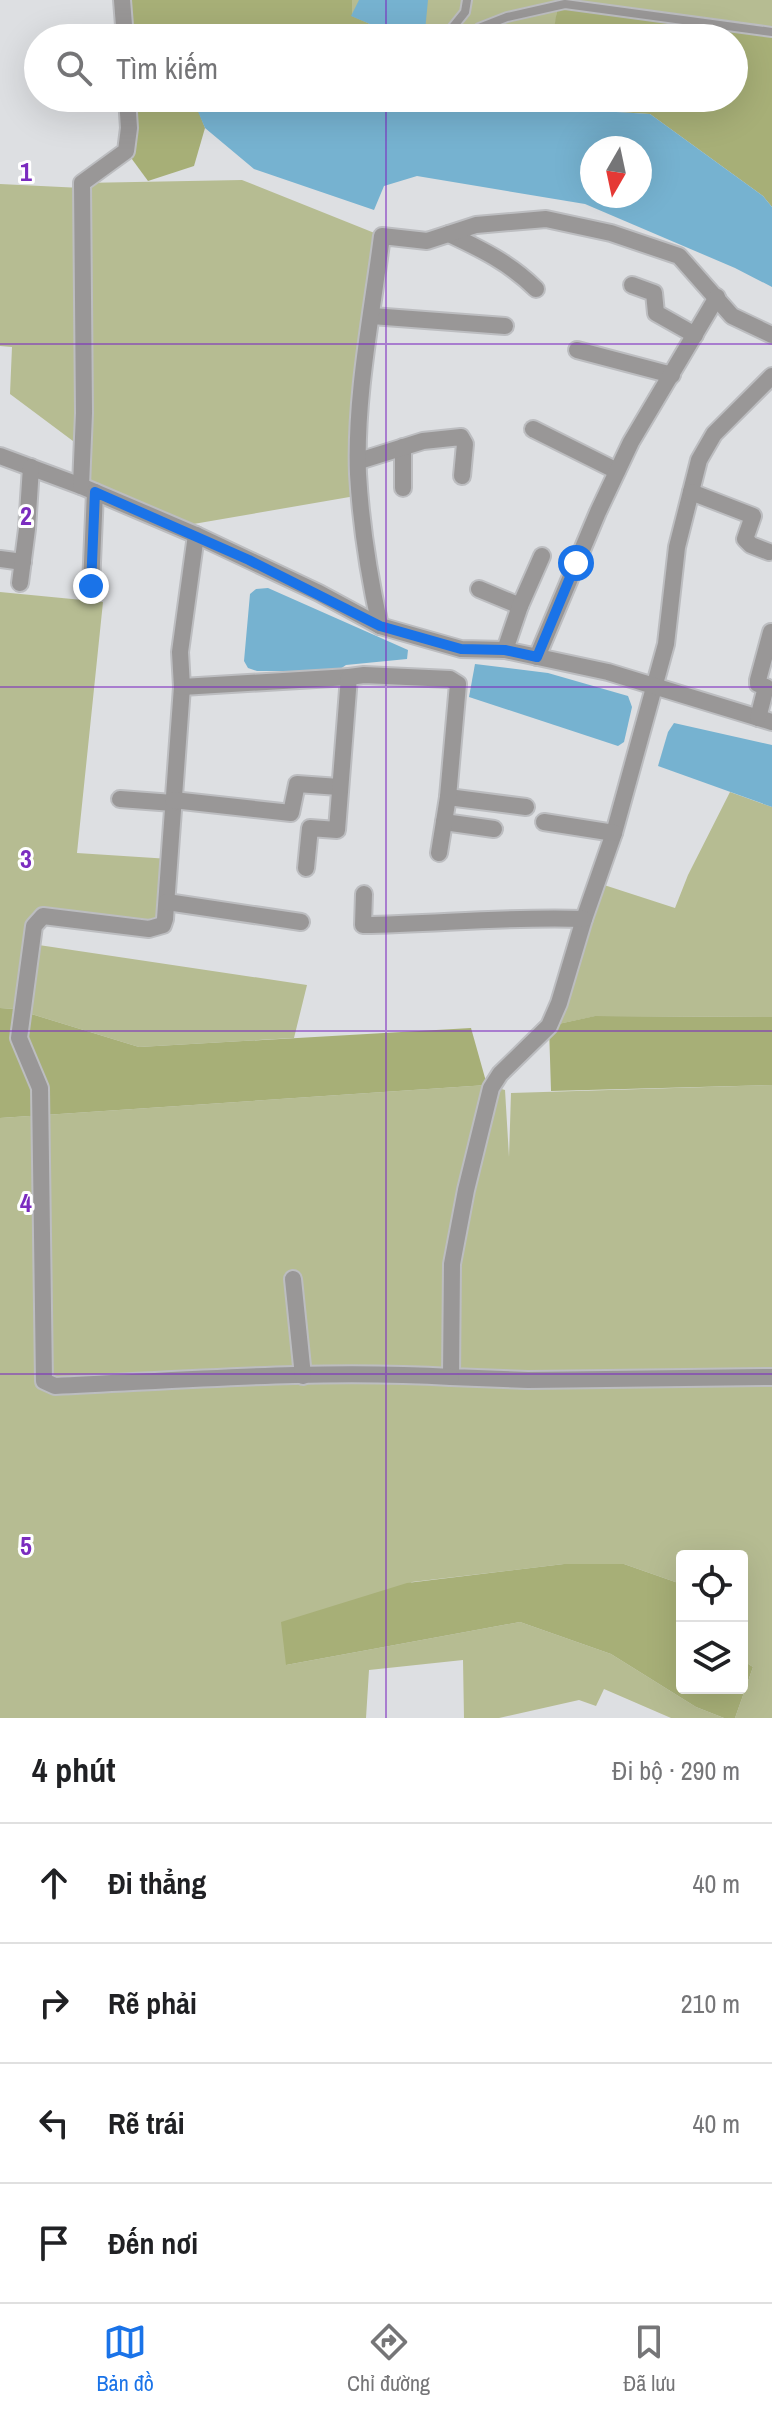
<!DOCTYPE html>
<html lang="vi">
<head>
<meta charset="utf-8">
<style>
	:root { --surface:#fff; --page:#f2f2f2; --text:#202124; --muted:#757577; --line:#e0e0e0; --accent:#1a73e8 }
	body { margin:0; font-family:"Archivo Narrow",sans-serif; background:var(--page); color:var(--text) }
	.controls { position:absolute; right:24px; bottom:24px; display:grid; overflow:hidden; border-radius:8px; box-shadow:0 8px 32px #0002 }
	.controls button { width:72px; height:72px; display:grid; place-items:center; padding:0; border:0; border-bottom:2px solid var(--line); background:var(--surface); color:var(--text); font:40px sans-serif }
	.compass { position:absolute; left:580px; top:136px; width:72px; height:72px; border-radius:50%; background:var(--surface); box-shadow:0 8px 32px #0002; rotate:189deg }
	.stop { position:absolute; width:24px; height:24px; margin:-18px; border:6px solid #1a73e8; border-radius:50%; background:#fff }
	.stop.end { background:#1a73e8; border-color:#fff; box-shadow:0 2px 8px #0008 }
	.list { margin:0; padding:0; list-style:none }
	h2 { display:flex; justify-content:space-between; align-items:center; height:104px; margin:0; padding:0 32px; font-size:34px }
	h2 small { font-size:26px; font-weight:400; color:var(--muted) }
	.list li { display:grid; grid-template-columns:52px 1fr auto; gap:24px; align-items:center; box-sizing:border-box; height:120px; padding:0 32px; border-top:2px solid var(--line) }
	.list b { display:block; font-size:30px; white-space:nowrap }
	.list em { font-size:26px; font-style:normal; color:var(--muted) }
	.icon { flex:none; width:44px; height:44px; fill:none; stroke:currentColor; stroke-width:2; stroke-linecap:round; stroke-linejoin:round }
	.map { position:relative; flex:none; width:772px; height:1718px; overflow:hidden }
	.search { position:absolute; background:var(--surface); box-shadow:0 8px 32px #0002; left:24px; right:24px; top:24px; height:88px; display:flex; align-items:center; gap:20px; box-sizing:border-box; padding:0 28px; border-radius:44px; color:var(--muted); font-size:30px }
	.sheet { height:584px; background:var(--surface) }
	nav { display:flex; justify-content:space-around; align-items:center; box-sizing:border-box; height:112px; border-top:2px solid var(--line); background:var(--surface); font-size:22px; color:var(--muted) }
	nav a { display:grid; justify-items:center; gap:4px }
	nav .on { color:var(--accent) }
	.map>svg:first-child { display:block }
	.green { fill:#b6bc92 }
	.forest { fill:#a7af77 }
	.water { fill:#76b2d0; fill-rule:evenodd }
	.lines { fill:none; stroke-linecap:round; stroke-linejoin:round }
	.service-casing { stroke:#bcbdc0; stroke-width:12 }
	.minor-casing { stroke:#bcbdc0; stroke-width:20 }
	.service { stroke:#999797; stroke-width:8 }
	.minor { stroke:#999797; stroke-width:16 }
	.route { stroke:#1a73e8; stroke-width:10 }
	.grid { fill:none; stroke:#7b2cbf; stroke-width:2; stroke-opacity:0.55 }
	.grid-label { font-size:26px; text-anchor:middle; font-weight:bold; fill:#7b2cbf; stroke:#fff; stroke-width:6; stroke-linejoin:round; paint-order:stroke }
</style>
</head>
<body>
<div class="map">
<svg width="772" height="1718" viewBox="0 0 772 1718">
	<rect width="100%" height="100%" fill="#dddfe2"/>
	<!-- green -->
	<g class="green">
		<path d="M 352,0 L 772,0 L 772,32 L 557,10 L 555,29 L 479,28 L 451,38 L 437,38 L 430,32 L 377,27 L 351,16 Z"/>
		<path d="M 242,180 L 382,236 L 360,408 L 361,495 L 176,527 L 81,486 L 81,447 L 10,394 L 12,347 L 0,346 L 0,184 L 82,188 L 82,183 Z"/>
		<path d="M 0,592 L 103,602 L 77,853 L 170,859 L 163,925 L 38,920 L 32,944 L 307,985 L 294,1038 L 139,1047 L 15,1009 L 0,1008 Z"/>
		<path d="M 730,792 L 772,807 L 772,1017 L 596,1016 L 549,1026 L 601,884 L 675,908 L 688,875 Z"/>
		<path d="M 487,1085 L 505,1090 L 509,1157 L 511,1093 L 772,1085 L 772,1718 L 735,1718 L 753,1667 L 742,1660 L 742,1556 L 682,1556 L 682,1626 L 676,1623 L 681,1584 L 624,1564 L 564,1564 L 412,1582 L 286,1665 L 520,1622 L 611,1654 L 696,1707 L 724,1718 L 671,1718 L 604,1689 L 596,1706 L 579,1700 L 499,1718 L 464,1718 L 463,1660 L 369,1670 L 366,1718 L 0,1718 L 0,1118 Z"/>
	</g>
	<!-- forest -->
	<g class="forest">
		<path d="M 114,0 L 352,0 L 352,16 L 377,27 L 430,32 L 437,38 L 125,38 Z"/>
		<path d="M 557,10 L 612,10 L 772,32 L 772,207 L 763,196 L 650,114 L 549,108 L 525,98 L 734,98 L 734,38 L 451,38 L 479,28 L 554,29 Z"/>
		<path d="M 126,98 L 157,98 L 197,107 L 205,128 L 194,166 L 148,181 L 126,151 Z"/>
		<path d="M 0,1008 L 15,1009 L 139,1047 L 471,1028 L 487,1085 L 0,1118 Z"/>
		<path d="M 595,1016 L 772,1017 L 772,1085 L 551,1091 L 549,1026 Z"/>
		<path d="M 564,1564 L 624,1564 L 681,1584 L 676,1622 L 682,1626 L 682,1688 L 742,1688 L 742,1660 L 753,1667 L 735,1718 L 724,1718 L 696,1707 L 611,1654 L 520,1622 L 286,1665 L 281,1622 L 407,1583 Z"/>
	</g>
	<!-- water -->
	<g class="water">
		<path d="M 359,0 L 428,0 L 425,31 L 377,27 L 351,16 Z"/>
		<path d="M 157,98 L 525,98 L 549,108 L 650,114 L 763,196 L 772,207 L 772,287 L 735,268 L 585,204 L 417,176 L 384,186 L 374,210 L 254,169 L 205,128 L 196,107 ZM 640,148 L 640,196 L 592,196 L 592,148 Z"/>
		<path d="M 268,588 L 408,650 L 407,659 L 346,665 L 337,671 L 257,671 L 248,668 L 244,661 L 250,594 L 256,589 Z"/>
		<path d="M 475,664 L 548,673 L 628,696 L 632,707 L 624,742 L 618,746 L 469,697 Z"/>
		<path d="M 674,723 L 772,745 L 772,807 L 658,766 L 668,732 Z"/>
	</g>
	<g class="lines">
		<defs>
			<g id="service">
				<path d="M 444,38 L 465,12 L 467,0"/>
				<path d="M 471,38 L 479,28 L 507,17 L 565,4 L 772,32"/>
			</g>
			<g id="minor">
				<path d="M 122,0 L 125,38"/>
				<path d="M 449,234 C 481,249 510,263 536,289"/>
				<path d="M 632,285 L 654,293 L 656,313 L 695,335"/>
				<path d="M 372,316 L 505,326"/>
				<path d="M 577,350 L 672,375"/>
				<path d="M 772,376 L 714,434 L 699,460 L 677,547 L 666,644 L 614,833 L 584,919 L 559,1003 L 549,1026 L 500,1074 L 491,1088 L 466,1190 L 452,1264 L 451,1377 L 528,1380 L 772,1377"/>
				<path d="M 533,429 L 617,471"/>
				<path d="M 403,447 L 403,488"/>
				<path d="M 0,456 L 81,486 L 196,535 L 319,593 L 380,626 L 461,649 L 505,650 L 608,672 L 772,722"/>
				<path d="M 359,461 L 423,441 L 461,437 L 465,444 L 462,476"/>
				<path d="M 81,486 L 84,413 L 82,183 L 126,151 L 129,128 L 127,98"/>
				<path d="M 691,492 L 753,516 L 745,539 L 751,545 L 769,552"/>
				<path d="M 196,535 L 180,652 L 182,687 L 165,919 L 163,925 L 149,929 L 43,916 L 34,926 L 19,1038 L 40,1088 L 44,1381 L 55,1386 C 187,1380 320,1369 451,1377"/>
				<path d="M 0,559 L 23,562"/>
				<path d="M 20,583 L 27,529 L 31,467"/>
				<path d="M 91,586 L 95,492"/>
				<path d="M 479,589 L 520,606"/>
				<path d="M 380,626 C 369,576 361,525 358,474 C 355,397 372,314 382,236 L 427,241 L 476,225 L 546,219 L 611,233 L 679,256 L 732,316 L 772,335"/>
				<path d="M 505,650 L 520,606 L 542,556"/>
				<path d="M 537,657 L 598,512 L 631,442 L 717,297"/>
				<path d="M 182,687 L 349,677"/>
				<path d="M 758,718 L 766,687 L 758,684 L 758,680 L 771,632"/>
				<path d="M 448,797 L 526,807"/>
				<path d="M 120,799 L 173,803"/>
				<path d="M 173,800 L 291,813 L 297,784 L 339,787"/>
				<path d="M 444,822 L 494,829"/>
				<path d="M 544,822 L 614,833"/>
				<path d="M 306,868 L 310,828 L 337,830 L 349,677 L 364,675 L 450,679 L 458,684 L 448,797 L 439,853"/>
				<path d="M 364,894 L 363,925 C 437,924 510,916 584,919"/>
				<path d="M 167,902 L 301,922"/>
				<path d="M 293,1279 L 303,1376"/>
			</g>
		</defs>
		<!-- service casing -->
		<use href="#service" class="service-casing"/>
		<!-- minor casing -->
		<use href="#minor" class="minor-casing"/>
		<!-- service -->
		<use href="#service" class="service"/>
		<!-- minor -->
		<use href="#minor" class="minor"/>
	</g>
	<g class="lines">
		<!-- route -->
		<path class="route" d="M 91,586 L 95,492 L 249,560 L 380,626 L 461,649 L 505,650 L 537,657 L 576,563"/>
	</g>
	<!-- grid -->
	<path class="grid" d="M 386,0 L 386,38M 386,98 L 386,1718M 0,344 L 772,344M 0,687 L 772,687M 0,1031 L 772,1031M 0,1374 L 772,1374"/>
	<g class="grid-label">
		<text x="26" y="181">1</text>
		<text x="26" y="525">2</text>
		<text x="26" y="868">3</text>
		<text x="26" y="1212">4</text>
		<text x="26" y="1555">5</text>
	</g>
</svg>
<div class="controls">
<button><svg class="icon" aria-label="locate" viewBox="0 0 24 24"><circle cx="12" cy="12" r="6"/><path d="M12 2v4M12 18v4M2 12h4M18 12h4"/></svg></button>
<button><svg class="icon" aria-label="layers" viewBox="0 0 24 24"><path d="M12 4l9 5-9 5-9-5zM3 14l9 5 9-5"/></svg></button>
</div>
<svg class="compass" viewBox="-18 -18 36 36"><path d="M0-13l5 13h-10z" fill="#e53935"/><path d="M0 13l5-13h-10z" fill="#757577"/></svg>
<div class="stop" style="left:576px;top:563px"></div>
<div class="stop end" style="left:91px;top:586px"></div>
<div class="search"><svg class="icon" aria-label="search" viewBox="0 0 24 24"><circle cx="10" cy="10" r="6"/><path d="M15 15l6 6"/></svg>Tìm kiếm</div>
</div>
<section class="sheet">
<h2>4 phút<small>Đi bộ · 290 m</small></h2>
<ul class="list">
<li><svg class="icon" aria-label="ahead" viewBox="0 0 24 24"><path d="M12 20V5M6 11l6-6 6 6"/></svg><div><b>Đi thẳng</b></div><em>40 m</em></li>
<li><svg class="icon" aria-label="right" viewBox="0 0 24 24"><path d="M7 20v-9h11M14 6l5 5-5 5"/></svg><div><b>Rẽ phải</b></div><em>210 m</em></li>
<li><svg class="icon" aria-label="left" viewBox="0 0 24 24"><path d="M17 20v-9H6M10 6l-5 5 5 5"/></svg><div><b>Rẽ trái</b></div><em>40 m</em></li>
<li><svg class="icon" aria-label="arrive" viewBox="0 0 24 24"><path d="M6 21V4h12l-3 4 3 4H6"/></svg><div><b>Đến nơi</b></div></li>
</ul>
</section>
<nav>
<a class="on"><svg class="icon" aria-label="map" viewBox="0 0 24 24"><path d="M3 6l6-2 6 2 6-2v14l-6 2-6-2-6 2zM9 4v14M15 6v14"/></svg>Bản đồ</a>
<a><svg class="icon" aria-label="directions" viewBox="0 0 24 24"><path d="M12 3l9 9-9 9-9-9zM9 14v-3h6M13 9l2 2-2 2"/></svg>Chỉ đường</a>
<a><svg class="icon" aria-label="saved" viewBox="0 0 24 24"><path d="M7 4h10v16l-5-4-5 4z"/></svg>Đã lưu</a>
</nav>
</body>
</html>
